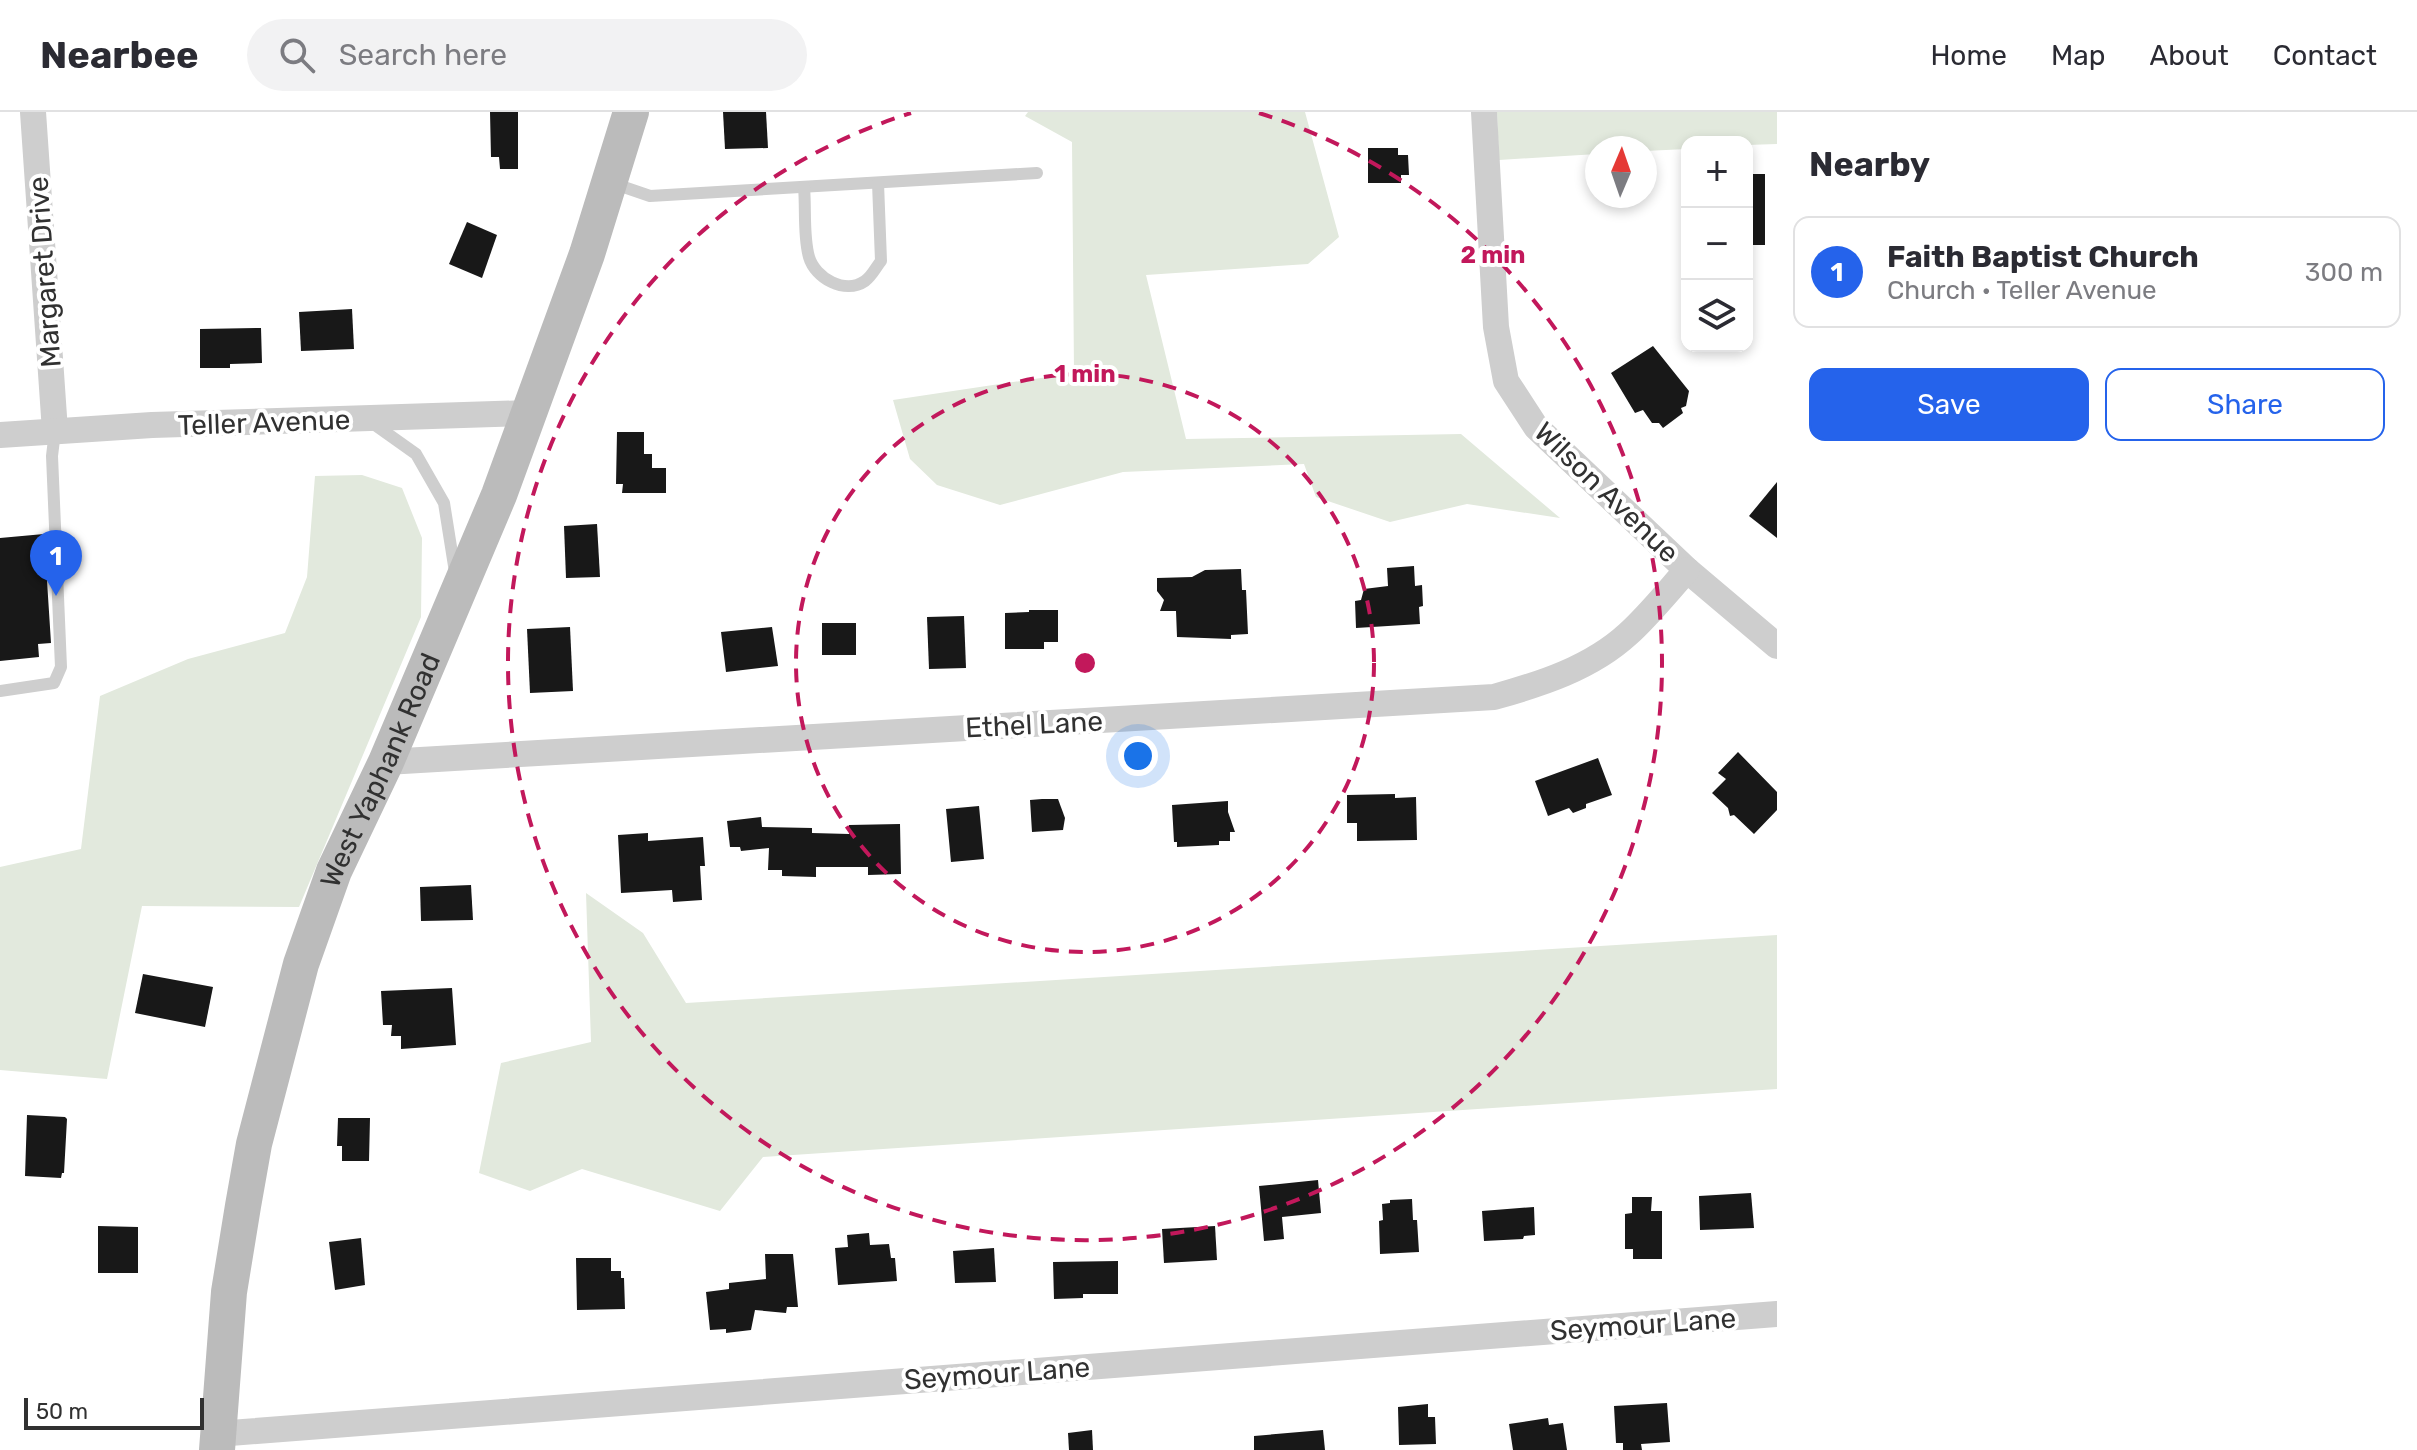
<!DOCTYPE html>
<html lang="en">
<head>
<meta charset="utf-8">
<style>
	:root { --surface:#fff; --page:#f2f2f3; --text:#2b2b33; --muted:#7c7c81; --line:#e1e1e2; --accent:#2563eb }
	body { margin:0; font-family:Rubik,sans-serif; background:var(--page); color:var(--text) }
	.controls { position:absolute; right:24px; top:24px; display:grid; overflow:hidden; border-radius:16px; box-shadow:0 4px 12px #0003 }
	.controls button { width:72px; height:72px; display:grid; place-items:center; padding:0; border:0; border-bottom:2px solid var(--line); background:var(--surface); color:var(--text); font:40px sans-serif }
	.compass { position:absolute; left:1585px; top:24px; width:72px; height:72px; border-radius:50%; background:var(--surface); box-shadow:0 4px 12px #0003; rotate:2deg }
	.scale { position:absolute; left:24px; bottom:20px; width:180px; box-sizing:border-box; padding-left:8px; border:4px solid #313131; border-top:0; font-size:22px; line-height:28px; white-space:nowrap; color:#313131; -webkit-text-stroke:6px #fff; paint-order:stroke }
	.you { position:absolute; left:1138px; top:644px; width:28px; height:28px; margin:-20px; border:6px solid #fff; border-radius:50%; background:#1a73e8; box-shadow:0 0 0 12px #1a73e833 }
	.badge { display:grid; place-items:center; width:52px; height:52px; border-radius:50%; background:var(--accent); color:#fff; font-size:26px; font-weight:700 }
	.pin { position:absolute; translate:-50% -66px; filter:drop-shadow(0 2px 4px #0008) }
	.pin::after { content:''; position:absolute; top:42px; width:28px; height:24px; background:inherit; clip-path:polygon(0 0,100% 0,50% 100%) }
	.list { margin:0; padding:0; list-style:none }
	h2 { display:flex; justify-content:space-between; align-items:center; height:104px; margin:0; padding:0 32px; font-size:34px }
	h2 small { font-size:26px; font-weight:400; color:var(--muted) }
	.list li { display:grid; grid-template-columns:52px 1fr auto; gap:24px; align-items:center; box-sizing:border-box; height:112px; margin:0 16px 16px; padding:0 16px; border:2px solid var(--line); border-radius:16px }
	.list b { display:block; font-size:30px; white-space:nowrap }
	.list p { margin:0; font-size:26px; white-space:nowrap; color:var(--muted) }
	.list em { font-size:26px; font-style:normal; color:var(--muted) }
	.actions { display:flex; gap:16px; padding:24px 32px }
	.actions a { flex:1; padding:18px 0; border:2px solid var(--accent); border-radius:16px; text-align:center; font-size:28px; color:var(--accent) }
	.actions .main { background:var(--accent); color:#fff }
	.icon { flex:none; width:44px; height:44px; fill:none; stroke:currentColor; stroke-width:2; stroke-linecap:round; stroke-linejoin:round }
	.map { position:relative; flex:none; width:1777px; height:1338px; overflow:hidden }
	header { display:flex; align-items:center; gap:48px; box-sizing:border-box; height:112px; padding:0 40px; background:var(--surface); border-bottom:2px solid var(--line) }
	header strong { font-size:38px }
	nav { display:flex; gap:44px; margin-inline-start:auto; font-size:28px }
	.search { width:560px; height:72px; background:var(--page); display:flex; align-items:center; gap:20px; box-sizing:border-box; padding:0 28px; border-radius:44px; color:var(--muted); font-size:30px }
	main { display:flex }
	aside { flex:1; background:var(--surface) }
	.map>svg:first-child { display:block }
	.green { fill:#e2e9dd }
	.building { fill:#181818 }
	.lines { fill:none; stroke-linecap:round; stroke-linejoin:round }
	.lane { stroke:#cecece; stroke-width:12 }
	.street { stroke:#cecece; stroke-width:26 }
	.secondary { stroke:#bbb; stroke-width:36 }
	.ring { fill:none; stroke:#c2185b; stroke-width:4; stroke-dasharray:14 10 }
	.labels { text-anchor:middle; stroke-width:8; stroke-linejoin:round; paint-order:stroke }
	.street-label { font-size:28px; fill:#313131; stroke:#fff }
	.centre { fill:#c2185b; stroke:#fff; stroke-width:4 }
	.ring-label { font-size:24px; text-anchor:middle; font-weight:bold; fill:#c2185b; stroke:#fff; stroke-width:8; stroke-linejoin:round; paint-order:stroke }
</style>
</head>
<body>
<header>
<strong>Nearbee</strong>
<div class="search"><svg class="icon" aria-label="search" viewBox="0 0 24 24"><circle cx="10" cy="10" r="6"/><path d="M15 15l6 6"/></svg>Search here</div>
<nav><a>Home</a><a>Map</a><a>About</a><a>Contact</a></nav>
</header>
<main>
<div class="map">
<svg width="1777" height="1338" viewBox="0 0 1777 1338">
	<rect width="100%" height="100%" fill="#fff"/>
	<!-- green -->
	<g class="green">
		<path d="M 1028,0 L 1305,0 L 1339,125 L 1308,152 L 1146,163 L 1186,327 L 1461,322 L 1560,406 L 1467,392 L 1390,410 L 1316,385 L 1304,352 L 1123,360 L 1000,393 L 937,373 L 910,347 L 893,288 L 1074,261 L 1072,30 L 1025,4 Z"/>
		<path d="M 1497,0 L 1777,0 L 1777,32 L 1747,33 L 1747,30 L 1687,30 L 1687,37 L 1645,39 L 1645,36 L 1597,36 L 1597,42 L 1499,48 Z"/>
		<path d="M 362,363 L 402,376 L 422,426 L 421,505 L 299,795 L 142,794 L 107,967 L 0,958 L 0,755 L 81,737 L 100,584 L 188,547 L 285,521 L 307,465 L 315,364 Z"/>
		<path d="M 586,781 L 643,821 L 686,891 L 1777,823 L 1777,977 L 763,1045 L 720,1099 L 582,1057 L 530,1079 L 479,1061 L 501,951 L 591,930 Z"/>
	</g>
	<!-- building -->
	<g class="building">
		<path d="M 490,0 L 518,0 L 518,57 L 500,57 L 499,45 L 491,45 Z"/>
		<path d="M 723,0 L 766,0 L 768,36 L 725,37 Z"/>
		<path d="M 1368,36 L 1398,36 L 1398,43 L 1408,43 L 1409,63 L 1401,63 L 1401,71 L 1368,71 Z"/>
		<rect x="1747" y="62" width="18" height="71"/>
		<path d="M 467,110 L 497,123 L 482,166 L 449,152 Z"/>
		<path d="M 352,197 L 354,237 L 301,239 L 299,200 Z"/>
		<path d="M 261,216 L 262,251 L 230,252 L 230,256 L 200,256 L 200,217 Z"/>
		<path d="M 1653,234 L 1689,279 L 1686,294 L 1681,296 L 1683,301 L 1663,316 L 1659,311 L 1652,311 L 1643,298 L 1635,301 L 1611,261 Z"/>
		<path d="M 617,320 L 644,320 L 644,342 L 652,342 L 652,356 L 666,356 L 666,381 L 622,381 L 623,372 L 616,372 Z"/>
		<path d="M 1777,370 L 1777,426 L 1749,404 Z"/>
		<path d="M 597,412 L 600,465 L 566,466 L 564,414 Z"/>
		<path d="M 44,422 L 51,531 L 38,532 L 39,545 L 0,549 L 0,426 Z"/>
		<path d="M 1414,454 L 1415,474 L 1422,473 L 1423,494 L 1419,495 L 1420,512 L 1356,516 L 1355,489 L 1361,488 L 1364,477 L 1388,474 L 1387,456 Z"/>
		<path d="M 1241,457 L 1242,478 L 1246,478 L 1248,522 L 1231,523 L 1231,527 L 1177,525 L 1176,499 L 1160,499 L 1164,488 L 1157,479 L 1157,466 L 1192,465 L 1205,458 Z"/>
		<path d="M 1029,498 L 1058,498 L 1058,530 L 1044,530 L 1044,537 L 1005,537 L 1005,501 L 1029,500 Z"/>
		<path d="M 964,504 L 966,556 L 929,557 L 927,505 Z"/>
		<rect x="822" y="511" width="34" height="32"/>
		<path d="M 570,515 L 573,579 L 530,581 L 527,517 Z"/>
		<path d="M 772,515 L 778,554 L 726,560 L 721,520 Z"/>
		<path d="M 1738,640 L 1777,680 L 1777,698 L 1754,722 L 1734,703 L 1730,704 L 1728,696 L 1712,681 L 1726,667 L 1718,661 Z"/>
		<path d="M 1598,646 L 1612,683 L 1586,692 L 1586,696 L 1573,701 L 1569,696 L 1548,704 L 1535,669 Z"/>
		<path d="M 1395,682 L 1395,686 L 1416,685 L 1417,728 L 1357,729 L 1357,711 L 1347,711 L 1347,683 Z"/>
		<path d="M 1042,687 L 1058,687 L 1065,706 L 1063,718 L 1032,720 L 1030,688 Z"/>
		<path d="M 1228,689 L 1228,700 L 1235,720 L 1230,720 L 1230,729 L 1219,729 L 1219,733 L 1177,735 L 1177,730 L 1174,730 L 1172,693 Z"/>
		<path d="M 979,694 L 984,747 L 951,750 L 946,697 Z"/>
		<path d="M 761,705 L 762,715 L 812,716 L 812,721 L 849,722 L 849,713 L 900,712 L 901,762 L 868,763 L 868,755 L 816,755 L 816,765 L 782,764 L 782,758 L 768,758 L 769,736 L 741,739 L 740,735 L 730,735 L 727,709 Z"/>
		<path d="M 648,721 L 648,729 L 703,725 L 705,754 L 700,754 L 702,788 L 673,790 L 672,778 L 621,781 L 618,723 Z"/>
		<path d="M 471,773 L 473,808 L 421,809 L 420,775 Z"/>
		<path d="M 143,862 L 213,875 L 205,915 L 135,901 Z"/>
		<path d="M 452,876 L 456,933 L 401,937 L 401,924 L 391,924 L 392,913 L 383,913 L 381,879 Z"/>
		<path d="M 27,1003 L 65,1005 L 67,1007 L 64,1061 L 62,1061 L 61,1066 L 25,1064 Z"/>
		<path d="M 338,1006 L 370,1006 L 369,1049 L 342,1049 L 342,1034 L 337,1034 Z"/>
		<path d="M 1318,1068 L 1321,1101 L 1282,1105 L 1284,1127 L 1264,1129 L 1259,1074 Z"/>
		<path d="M 1751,1081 L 1754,1116 L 1700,1118 L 1699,1084 Z"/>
		<path d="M 1632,1085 L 1652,1085 L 1651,1099 L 1662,1099 L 1662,1147 L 1633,1147 L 1633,1137 L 1625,1137 L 1625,1102 L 1632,1101 Z"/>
		<path d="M 1412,1087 L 1413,1108 L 1417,1108 L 1419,1140 L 1380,1142 L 1379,1109 L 1383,1108 L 1382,1092 L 1390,1091 L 1390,1088 Z"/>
		<path d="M 1534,1095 L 1535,1123 L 1524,1124 L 1523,1127 L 1484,1129 L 1482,1099 Z"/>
		<path d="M 98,1114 L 138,1115 L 138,1161 L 98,1161 Z"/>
		<path d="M 1215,1114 L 1217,1148 L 1164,1151 L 1162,1117 Z"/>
		<path d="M 869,1121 L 870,1133 L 889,1132 L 891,1146 L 895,1146 L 897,1169 L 838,1173 L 835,1136 L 848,1135 L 847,1123 Z"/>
		<path d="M 361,1126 L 365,1173 L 335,1178 L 329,1130 Z"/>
		<path d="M 994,1136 L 996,1170 L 955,1171 L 953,1139 Z"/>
		<path d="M 765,1142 L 793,1142 L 798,1195 L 787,1195 L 786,1201 L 755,1198 L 751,1218 L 726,1221 L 726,1217 L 710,1218 L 706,1180 L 729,1177 L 729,1171 L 766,1167 Z"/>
		<path d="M 576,1146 L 611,1146 L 611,1159 L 621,1159 L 621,1166 L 624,1166 L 625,1197 L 577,1198 Z"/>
		<path d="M 1118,1149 L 1118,1182 L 1083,1182 L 1083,1186 L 1054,1187 L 1053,1150 Z"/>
		<path d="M 1667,1291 L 1670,1330 L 1641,1332 L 1642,1338 L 1623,1338 L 1623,1331 L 1616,1331 L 1614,1294 Z"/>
		<path d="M 1428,1292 L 1428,1305 L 1435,1305 L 1436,1332 L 1399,1333 L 1398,1295 Z"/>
		<path d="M 1548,1306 L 1549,1313 L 1563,1311 L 1567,1338 L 1513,1338 L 1509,1312 Z"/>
		<path d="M 1092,1318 L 1093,1338 L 1069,1338 L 1068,1321 Z"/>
		<path d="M 1323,1318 L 1325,1338 L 1254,1338 L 1254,1324 Z"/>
	</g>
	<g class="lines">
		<!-- lane -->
		<g class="lane">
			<path d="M 612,71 L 650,84 L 1037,61"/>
			<path d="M 804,75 C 806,97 803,124 809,145 C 815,166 845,183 865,169 C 872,164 876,155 881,149 L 878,71"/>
			<path d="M 371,310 L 416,342 L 444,391 L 455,460"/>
			<path d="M 0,579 L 54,571 L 61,555 L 52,344 L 55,319"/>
		</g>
		<!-- street -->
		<g class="street">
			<path d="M 33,0 L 55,319"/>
			<path d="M 1484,0 L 1496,215 L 1506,269 L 1536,315 L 1687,458 L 1777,534"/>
			<path d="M 0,323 L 152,313 L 528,301"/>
			<path d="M 386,650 L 1494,585 C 1541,572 1591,556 1628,522 C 1649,503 1668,479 1687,458"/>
			<path d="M 217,1322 L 1777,1202"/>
		</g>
		<!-- secondary -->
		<path class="secondary" id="s1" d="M 217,1338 L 229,1180 L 243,1094 L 254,1032 L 301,852 L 334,759 L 386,650 L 499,383 L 587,142 L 631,0"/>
	</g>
	<!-- distance rings -->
	<g class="ring">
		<circle cx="1085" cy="551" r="289"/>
		<path d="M1259 1A577 577 0 1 1 911 1"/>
	</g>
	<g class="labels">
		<!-- street labels -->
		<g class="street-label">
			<text transform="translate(44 160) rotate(-94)" y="10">Margaret Drive</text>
			<text transform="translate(264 310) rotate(-2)" y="10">Teller Avenue</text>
			<text transform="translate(1607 380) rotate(44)" y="10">Wilson Avenue</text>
			<text transform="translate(1034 612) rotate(-3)" y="10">Ethel Lane</text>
			<text dy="10" stroke="none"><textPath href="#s1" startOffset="704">West Yaphank Road</textPath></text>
			<text transform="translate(1643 1212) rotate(-4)" y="10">Seymour Lane</text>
			<text transform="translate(997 1261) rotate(-4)" y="10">Seymour Lane</text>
		</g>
	</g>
	<circle cx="1085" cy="551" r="12" class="centre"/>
	<g class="ring-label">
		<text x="1493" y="151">2 min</text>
		<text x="1085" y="270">1 min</text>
	</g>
</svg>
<div class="controls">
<button>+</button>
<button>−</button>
<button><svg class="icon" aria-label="layers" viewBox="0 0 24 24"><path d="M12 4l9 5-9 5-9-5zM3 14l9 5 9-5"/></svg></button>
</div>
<svg class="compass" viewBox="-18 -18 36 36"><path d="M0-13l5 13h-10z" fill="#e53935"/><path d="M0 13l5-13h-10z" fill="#7c7c81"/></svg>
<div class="scale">50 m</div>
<div class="you"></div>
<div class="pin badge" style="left:56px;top:484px">1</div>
</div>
<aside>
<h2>Nearby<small></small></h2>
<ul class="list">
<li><span class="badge">1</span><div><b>Faith Baptist Church</b><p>Church · Teller Avenue</p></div><em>300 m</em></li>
</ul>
<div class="actions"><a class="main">Save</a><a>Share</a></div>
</aside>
</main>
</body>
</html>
